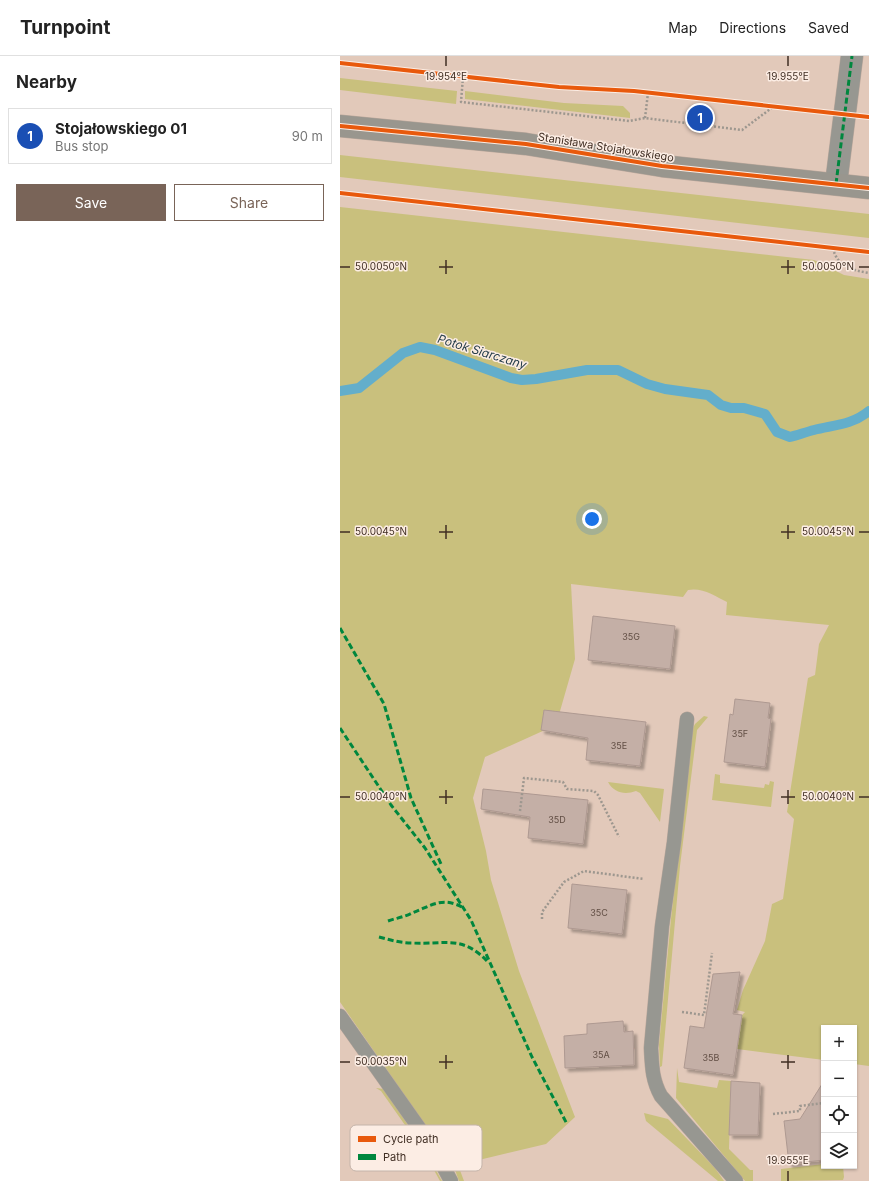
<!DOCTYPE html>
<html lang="en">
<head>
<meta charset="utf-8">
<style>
	:root { --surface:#fff; --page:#f6f6f6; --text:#222; --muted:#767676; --line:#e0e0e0; --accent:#796458 }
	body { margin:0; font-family:Inter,sans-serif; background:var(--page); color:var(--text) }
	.controls { position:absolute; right:12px; bottom:12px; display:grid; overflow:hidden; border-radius:0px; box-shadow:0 1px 3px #0004 }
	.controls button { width:36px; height:36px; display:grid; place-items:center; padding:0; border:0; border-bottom:1px solid var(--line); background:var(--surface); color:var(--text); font:20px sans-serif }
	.you { position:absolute; left:252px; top:463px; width:14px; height:14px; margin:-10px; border:3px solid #fff; border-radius:50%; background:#1a73e8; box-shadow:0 0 0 6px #1a73e833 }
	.badge { display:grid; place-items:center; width:26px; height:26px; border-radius:50%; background:var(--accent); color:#fff; font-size:13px; font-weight:700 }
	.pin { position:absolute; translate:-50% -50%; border:2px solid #fff; box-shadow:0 1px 4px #0006 }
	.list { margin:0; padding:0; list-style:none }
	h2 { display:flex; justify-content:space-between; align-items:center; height:52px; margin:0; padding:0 16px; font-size:17px }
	h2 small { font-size:13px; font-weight:400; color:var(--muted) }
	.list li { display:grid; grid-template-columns:26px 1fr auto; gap:12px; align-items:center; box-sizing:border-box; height:56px; margin:0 8px 8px; padding:0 8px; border:1px solid var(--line); border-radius:0px }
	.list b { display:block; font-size:15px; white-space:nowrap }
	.list p { margin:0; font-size:13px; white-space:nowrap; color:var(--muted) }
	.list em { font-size:13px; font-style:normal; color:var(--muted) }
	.actions { display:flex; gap:8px; padding:12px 16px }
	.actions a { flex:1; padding:9px 0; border:1px solid var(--accent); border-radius:0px; text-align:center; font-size:14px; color:var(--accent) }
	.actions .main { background:var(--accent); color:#fff }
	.icon { flex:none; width:22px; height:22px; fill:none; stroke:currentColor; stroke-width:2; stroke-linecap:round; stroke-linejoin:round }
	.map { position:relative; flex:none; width:529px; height:1125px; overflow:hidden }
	header { display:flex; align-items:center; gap:24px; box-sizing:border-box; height:56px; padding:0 20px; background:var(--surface); border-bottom:1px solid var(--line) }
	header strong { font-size:19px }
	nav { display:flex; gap:22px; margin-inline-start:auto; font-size:14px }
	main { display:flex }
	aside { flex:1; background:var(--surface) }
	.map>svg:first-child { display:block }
	.green { fill:#c9c07d }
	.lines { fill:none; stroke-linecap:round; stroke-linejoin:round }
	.stream { stroke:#63aecb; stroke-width:10 }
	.building { fill:#c4afa6; stroke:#ae9991; filter:url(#shadow) }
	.lane-casing { stroke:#bba89c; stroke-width:15 }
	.street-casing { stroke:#bba89c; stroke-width:23 }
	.secondary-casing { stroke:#bba89c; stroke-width:23 }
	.path { stroke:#9d978f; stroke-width:2.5; stroke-dasharray:2 2; stroke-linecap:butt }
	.lane { stroke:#979791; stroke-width:14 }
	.street { stroke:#979791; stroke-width:22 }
	.secondary { stroke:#99968e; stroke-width:22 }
	.quiet { stroke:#00873e; stroke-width:3; stroke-dasharray:6 3; stroke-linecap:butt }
	.cycleway-casing { stroke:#fcede4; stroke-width:6 }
	.cycleway { stroke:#e8590c; stroke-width:4 }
	.ticks { fill:none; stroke:#402e23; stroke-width:1.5 }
	.labels { text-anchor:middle; stroke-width:3; stroke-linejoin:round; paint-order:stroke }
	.number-label { font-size:9px; fill:#614e44 }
	.street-label { font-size:11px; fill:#402e23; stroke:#fcede4 }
	.water-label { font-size:12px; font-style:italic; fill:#263e4a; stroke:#fcede4 }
	.key { fill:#fcede4; stroke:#c4b4aa; stroke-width:1 }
	.key-label { font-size:11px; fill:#402e23 }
	.ticks-label { font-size:10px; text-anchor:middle; fill:#402e23; stroke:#fcede4; stroke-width:3; stroke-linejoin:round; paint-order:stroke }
</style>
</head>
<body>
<header>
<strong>Turnpoint</strong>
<nav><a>Map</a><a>Directions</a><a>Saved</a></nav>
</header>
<main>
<aside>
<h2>Nearby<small></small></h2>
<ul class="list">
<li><span class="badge" style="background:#1a4fb4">1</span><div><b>Stojałowskiego 01</b><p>Bus stop</p></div><em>90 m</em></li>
</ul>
<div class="actions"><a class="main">Save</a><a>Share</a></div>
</aside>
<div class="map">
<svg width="529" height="1125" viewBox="0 0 529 1125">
	<defs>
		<filter id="shadow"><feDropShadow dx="3.5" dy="3.5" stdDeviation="1" flood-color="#0004"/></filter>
	</defs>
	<rect width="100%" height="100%" fill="#e2c9ba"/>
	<!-- green -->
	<g class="green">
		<path d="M 0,22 L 117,35 L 116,48 L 0,34 Z"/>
		<path d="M 125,35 L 224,47 L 283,50 L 290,57 L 290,62 L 125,43 Z"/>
		<path d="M 0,99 L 529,158 L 529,182 L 0,121 Z"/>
		<path d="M 0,151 L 474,204 L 504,219 L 529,223 L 529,1010 L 514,1008 L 514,972 L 484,972 L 484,1004 L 397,993 L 402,959 L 405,956 L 397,954 L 403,934 L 425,885 L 432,848 L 443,843 L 454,763 L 447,756 L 468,622 L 475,619 L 479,588 L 489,569 L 386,559 L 387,546 C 375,540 362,531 348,534 L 343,541 L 231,528 L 235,603 L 216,669 L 145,701 L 133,742 L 146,795 L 151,824 L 179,915 L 235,1061 L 206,1088 L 118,1109 L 124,1125 L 119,1125 L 114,1111 L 0,946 Z"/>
		<path d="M 364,660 L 368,661 L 357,674 L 340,810 L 322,1010 L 320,1011 L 319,989 L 331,863 L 352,674 L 355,668 Z"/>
		<path d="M 375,718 L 380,719 L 380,727 L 424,732 L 425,728 L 429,729 L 430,725 L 434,726 L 431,751 L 372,744 Z"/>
		<path d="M 268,726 L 324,733 L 320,766 L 300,737 L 296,735 C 285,739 274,737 268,726 Z"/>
		<path d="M 337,1012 L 339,1026 L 377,1032 L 379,1024 L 391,1025 L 389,1093 L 410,1114 L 413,1114 L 413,1125 L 405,1125 L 336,1042 Z"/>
		<path d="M 36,1032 L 44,1033 L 84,1093 L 102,1125 L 100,1125 L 84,1096 L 41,1035 Z"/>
		<path d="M 304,1057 L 328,1063 L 375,1112 L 384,1125 L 378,1125 L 306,1065 Z"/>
		<path d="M 484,1108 L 484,1110 L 503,1110 L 504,1121 L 503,1124 L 441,1125 L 441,1113 Z"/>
	</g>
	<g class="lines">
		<!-- stream -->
		<path class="stream" d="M 0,335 L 19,332 L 63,297 L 80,291 L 95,294 L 171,322 L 182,324 L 196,323 L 247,314 L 278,314 L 307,328 L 325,333 L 368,339 L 381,349 L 391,352 L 404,352 L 425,358 L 437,376 L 450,381 C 458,379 466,376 474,374 C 494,369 512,369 529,355"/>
	</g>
	<!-- building -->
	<g class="building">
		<path d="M 253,560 L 335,570 L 330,613 L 248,604 Z"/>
		<path d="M 395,643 L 430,647 L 428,662 L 431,663 L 425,711 L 384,706 L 390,658 L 393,659 Z"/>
		<path d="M 204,654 L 306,666 L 300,710 L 246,704 L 248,682 L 201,674 Z"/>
		<path d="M 143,733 L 248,744 L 243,788 L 188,782 L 190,761 L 141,753 Z"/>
		<path d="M 232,828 L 287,834 L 282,878 L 228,872 Z"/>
		<path d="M 400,916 L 393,958 L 402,959 L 393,1019 L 344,1012 L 350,970 L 364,972 L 373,918 Z"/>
		<path d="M 283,965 L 284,976 L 293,975 L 294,1009 L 225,1012 L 224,980 L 247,978 L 247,968 Z"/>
		<path d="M 391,1025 L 420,1027 L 418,1079 L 389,1079 Z"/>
		<path d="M 484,1025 L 484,1104 L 449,1108 L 444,1065 L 460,1063 Z"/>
	</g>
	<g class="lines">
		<defs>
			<g id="lane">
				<path d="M 347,663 L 334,786 L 322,870 L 311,992 C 312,1010 312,1024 321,1040 L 396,1125"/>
				<path d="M 0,960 L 94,1093 L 111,1125"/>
			</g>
			<path id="street" d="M 496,128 L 512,0"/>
			<path id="secondary" d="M 0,70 L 186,88 L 322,110 L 529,132"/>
		</defs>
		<!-- lane casing -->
		<use href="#lane" class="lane-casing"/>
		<!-- street casing -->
		<use href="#street" class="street-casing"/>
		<!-- secondary casing -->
		<use href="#secondary" class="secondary-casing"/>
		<!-- path -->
		<g class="path">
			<path d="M 123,21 L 121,46 L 289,65 L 305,62 L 402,74 L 433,51"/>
			<path d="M 305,62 L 308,37"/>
			<path d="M 493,192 C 497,211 512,214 529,217"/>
			<path d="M 180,755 L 184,722 L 223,726 L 227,733 L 254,735 L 258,739 L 279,781"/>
			<path d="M 202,863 L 202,856 L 224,826 L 244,815 L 304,823"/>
			<path d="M 342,956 L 364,959 L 372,897"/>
			<path d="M 433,1058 L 460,1055 L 460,1050 L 484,1047"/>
		</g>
		<!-- lane -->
		<use href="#lane" class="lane"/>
		<!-- street -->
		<use href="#street" class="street"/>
		<!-- secondary -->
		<use href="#secondary" class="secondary"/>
		<!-- quiet -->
		<g class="quiet">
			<path d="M 496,128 L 512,0"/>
			<path d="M 0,572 L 44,648 L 71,742 L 101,808"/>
			<path d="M 0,672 L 51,749 L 85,792 L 131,864 L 192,1001 L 227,1068"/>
			<path d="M 48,865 C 56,862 65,861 72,857 C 93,849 102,840 124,852"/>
			<path d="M 39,881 C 50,884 61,887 72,887 C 106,889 122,878 149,907"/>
		</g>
		<defs>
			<g id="cycleway">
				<path d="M 0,7 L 219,31 L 294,35 L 529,61"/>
				<path d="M 0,70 L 186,88 L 322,110 L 529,132"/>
				<path d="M 0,137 L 529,196"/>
			</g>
		</defs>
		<!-- cycleway casing -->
		<use href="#cycleway" class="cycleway-casing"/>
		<!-- cycleway -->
		<use href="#cycleway" class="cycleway"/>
	</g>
	<!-- ticks -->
	<path class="ticks" d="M 106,0 L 106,10M 448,0 L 448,10M 106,204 L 106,218M 448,204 L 448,218M 0,211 L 10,211M 99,211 L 113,211M 441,211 L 455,211M 519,211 L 529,211M 106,469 L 106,483M 448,469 L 448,483M 0,476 L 10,476M 99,476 L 113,476M 441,476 L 455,476M 519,476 L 529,476M 106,734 L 106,748M 448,734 L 448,748M 0,741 L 10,741M 99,741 L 113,741M 441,741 L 455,741M 519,741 L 529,741M 106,999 L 106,1013M 448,999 L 448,1013M 0,1006 L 10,1006M 99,1006 L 113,1006M 441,1006 L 455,1006M 448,1115 L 448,1125"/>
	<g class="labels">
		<!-- number labels -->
		<g class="number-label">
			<text x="291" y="584">35G</text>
			<text x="400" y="681">35F</text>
			<text x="279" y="693">35E</text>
			<text x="217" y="767">35D</text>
			<text x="259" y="860">35C</text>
			<text x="261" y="1002">35A</text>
			<text x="371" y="1005">35B</text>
		</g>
		<!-- street labels -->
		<g class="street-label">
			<text transform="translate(266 91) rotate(9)" y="4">Stanisława Stojałowskiego</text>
		</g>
		<!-- water labels -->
		<g class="water-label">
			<text transform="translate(142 296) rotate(17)" y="4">Potok Siarczany</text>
		</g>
	</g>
	<!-- legend -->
	<rect x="10" y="1069" width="132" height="46" rx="6" class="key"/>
	<rect x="18" y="1080" width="18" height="6" fill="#e8590c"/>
	<rect x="18" y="1098" width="18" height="6" fill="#00873e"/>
	<g class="key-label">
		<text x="43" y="1087">Cycle path</text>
		<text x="43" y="1105">Path</text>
	</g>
	<g class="ticks-label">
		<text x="106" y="24">19.954°E</text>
		<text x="448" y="24">19.955°E</text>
		<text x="41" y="214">50.0050°N</text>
		<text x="488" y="214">50.0050°N</text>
		<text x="41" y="479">50.0045°N</text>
		<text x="488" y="479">50.0045°N</text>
		<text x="41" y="744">50.0040°N</text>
		<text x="488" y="744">50.0040°N</text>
		<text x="41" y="1009">50.0035°N</text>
		<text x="448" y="1108">19.955°E</text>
	</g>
</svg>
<div class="controls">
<button>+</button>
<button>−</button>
<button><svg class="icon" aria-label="locate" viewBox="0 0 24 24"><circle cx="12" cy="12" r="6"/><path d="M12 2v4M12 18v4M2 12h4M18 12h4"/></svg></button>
<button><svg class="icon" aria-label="layers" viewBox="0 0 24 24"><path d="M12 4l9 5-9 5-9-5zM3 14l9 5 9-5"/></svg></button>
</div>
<div class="you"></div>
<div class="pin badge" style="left:360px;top:62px;background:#1a4fb4">1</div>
</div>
</main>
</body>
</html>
